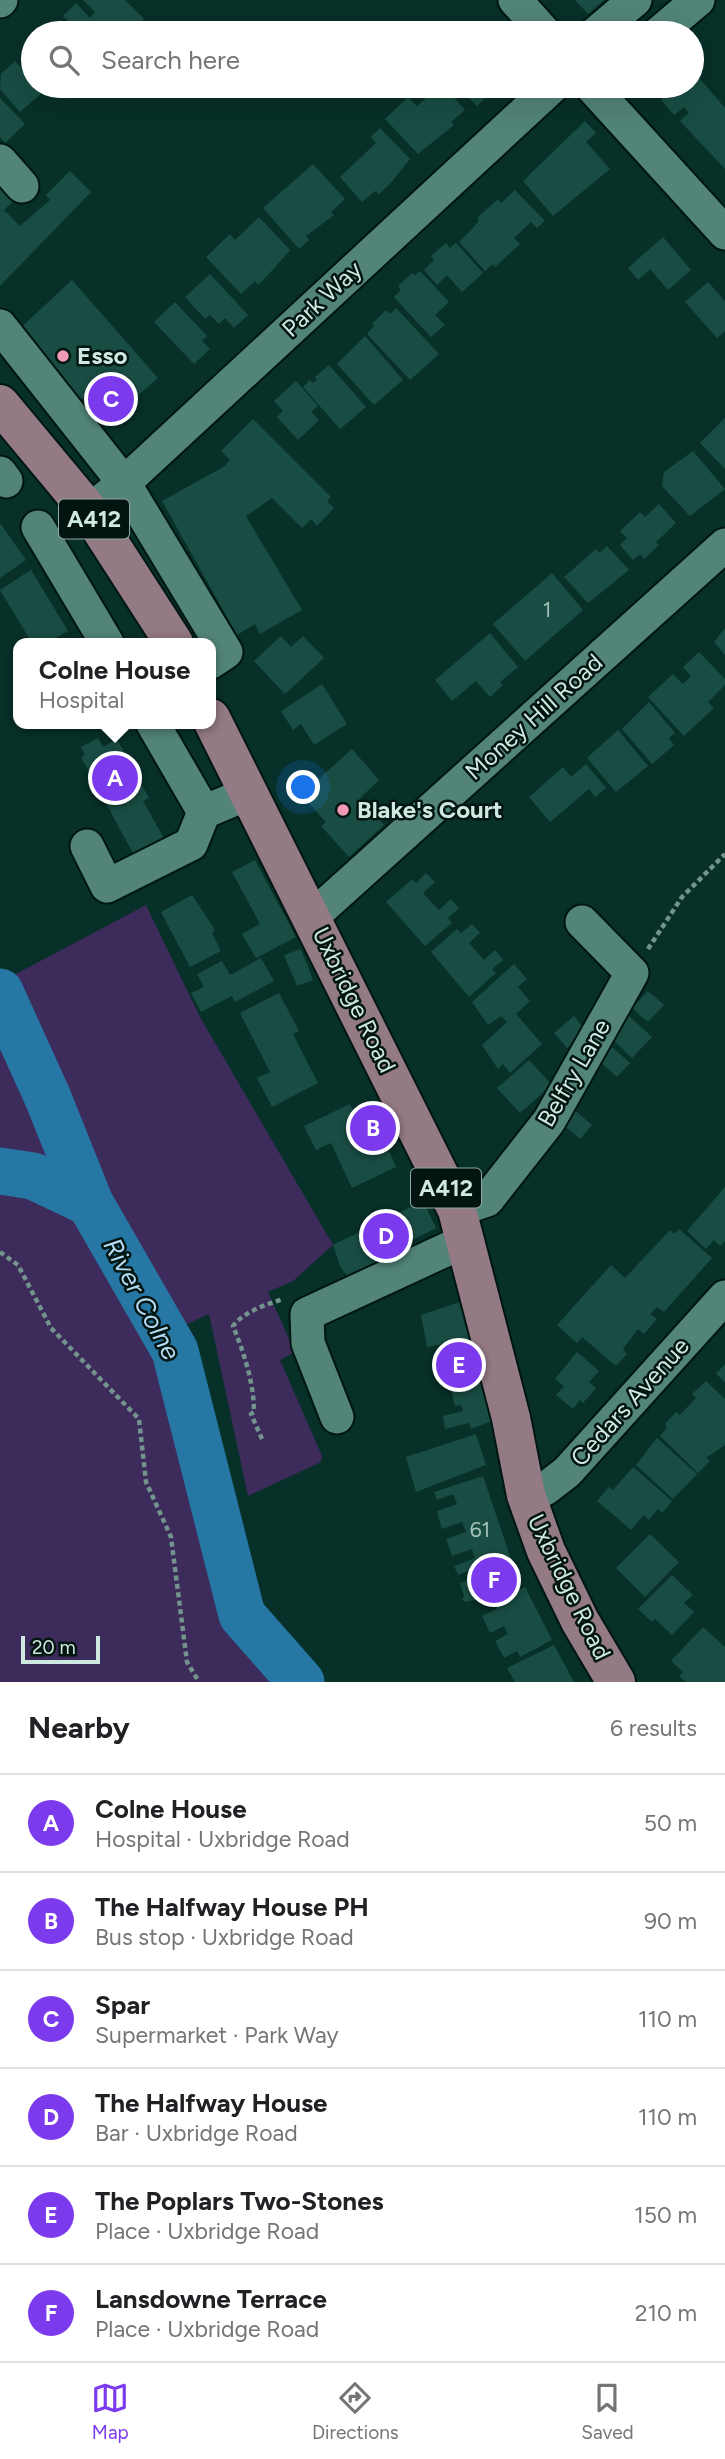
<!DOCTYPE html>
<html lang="en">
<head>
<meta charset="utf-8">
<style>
	:root { --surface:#fff; --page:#f6f6f6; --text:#202124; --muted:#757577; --line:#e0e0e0; --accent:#7c3aed }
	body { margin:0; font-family:Figtree,sans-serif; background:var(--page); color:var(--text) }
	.scale { position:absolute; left:21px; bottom:18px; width:79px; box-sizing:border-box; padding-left:7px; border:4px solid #cfe9e2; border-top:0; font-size:19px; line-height:24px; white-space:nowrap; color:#cfe9e2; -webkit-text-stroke:5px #021511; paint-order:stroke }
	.you { position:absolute; left:304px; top:788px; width:24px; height:24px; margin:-18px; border:5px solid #fff; border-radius:50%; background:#1a73e8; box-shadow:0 0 0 10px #1a73e833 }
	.badge { display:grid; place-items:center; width:46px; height:46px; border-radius:50%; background:var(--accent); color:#fff; font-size:23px; font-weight:700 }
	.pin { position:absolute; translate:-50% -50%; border:4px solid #fff; box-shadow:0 2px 7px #0006 }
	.popup { position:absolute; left:13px; top:638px; width:203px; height:91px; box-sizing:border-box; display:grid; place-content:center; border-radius:14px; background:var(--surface); filter:drop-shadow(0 2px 5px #0005); font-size:23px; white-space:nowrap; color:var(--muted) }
	.popup b { font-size:26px; color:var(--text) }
	.popup::after { content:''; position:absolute; left:50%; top:100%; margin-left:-14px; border:14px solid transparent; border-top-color:var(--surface) }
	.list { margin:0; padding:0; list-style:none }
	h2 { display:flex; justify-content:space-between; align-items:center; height:91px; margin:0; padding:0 28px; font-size:30px }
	h2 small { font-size:23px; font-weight:400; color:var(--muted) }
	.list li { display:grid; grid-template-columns:46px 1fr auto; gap:21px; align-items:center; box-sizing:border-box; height:98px; padding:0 28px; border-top:2px solid var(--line) }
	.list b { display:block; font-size:26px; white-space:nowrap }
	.list p { margin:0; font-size:23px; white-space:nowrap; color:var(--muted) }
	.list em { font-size:23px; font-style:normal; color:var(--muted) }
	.icon { flex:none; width:38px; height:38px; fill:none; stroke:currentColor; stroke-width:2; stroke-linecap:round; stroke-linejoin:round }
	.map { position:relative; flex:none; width:725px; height:1682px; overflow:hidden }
	.search { position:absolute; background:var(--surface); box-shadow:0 7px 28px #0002; left:21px; right:21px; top:21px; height:77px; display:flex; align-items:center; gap:18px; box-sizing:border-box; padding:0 24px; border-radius:38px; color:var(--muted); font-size:26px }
	.sheet { height:679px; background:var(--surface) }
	nav { display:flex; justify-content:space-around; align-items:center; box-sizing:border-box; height:98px; border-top:2px solid var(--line); background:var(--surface); font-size:19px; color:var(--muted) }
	nav a { display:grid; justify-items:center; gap:4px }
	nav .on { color:var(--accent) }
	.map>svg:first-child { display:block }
	.green { fill:#3c2b5b }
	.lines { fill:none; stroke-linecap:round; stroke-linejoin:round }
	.river { stroke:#2677a4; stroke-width:47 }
	.building { fill:#194d43 }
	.minor-casing { stroke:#001611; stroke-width:37 }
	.major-casing { stroke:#001611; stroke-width:42 }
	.path { stroke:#73948d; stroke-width:4.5; stroke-dasharray:5 3.5; stroke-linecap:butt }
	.minor { stroke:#528478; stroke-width:33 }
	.major { stroke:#937a85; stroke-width:38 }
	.poi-dot { fill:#f09ab7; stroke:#021511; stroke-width:2.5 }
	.labels { text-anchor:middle; stroke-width:5; stroke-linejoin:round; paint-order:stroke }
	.number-label { font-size:21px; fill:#a2c2ba }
	.shield { fill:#021511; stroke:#92a9a3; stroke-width:2 }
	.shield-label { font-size:23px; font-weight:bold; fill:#cfe9e2 }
	.street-label { font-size:24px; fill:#cfe9e2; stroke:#021511 }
	.poi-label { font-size:24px; font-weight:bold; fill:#cfe9e2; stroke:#021511; text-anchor:start }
	.water-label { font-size:26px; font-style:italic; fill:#b4daf4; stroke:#021511 }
</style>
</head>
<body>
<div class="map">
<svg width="725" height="1682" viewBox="0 0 725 1682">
	<rect width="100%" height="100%" fill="#073028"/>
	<!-- green -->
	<path class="green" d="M 146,905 L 200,1017 L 333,1245 L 293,1281 L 268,1292 L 295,1352 L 280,1360 L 322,1456 L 321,1462 L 248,1496 L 209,1314 L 172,1331 L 179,1345 L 255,1607 L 319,1682 L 0,1682 L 0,1019 L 93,1189 L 7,985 L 16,974 Z"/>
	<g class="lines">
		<!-- river -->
		<g class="river">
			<path d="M 0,992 L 48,1098 L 90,1203 L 175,1351 L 242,1615 L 301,1682"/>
			<path d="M 0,1171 L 33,1176 L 90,1203"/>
		</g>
	</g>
	<!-- building -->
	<g class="building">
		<path d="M 83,0 L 125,0 L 144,19 L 129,33 L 54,33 L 65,23 L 68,27 L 71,24 L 63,16 L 76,3 L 90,18 L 95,12 Z"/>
		<path d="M 575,0 L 604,0 L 588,14 Z"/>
		<path d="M 15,61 L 24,71 L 33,64 L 33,86 L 50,86 L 20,112 L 0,89 L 1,74 Z"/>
		<path d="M 694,72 L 725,108 L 725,169 L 680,121 L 689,113 L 684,107 L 674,115 L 661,100 L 678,86 L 692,86 Z"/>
		<path d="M 420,86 L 444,86 L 465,110 L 451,122 L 454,125 L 418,154 L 385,119 L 408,97 L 417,106 L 428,96 Z"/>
		<path d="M 457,86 L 497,86 L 477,106 Z"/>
		<path d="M 0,98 L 25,124 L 5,143 L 0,137 Z"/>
		<path d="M 585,121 L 596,133 L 586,142 L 610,169 L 553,216 L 523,181 Z"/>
		<path d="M 380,128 L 410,159 L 389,185 L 379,194 L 375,191 L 362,202 L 340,177 L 376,143 L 371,137 Z"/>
		<path d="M 313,164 L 345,199 L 331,212 L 334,215 L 306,236 L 309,240 L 299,249 L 263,208 Z"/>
		<path d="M 0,171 L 21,194 L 4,210 L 20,226 L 50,200 L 46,195 L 70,171 L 91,192 L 0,286 Z"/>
		<path d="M 515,190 L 545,221 L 537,228 L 531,222 L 514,238 L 520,244 L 495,267 L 493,264 L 485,271 L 459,242 L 473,228 L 479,220 L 477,218 L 498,199 L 501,203 Z"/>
		<path d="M 259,217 L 290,250 L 268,275 L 258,285 L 255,281 L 241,294 L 206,257 L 230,234 L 235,240 Z"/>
		<path d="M 663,237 L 691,270 L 668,290 L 650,269 L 638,280 L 628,268 Z"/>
		<path d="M 446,243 L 450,248 L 456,243 L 483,273 L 462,292 L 447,275 L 437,285 L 424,270 L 434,260 L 431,256 Z"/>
		<path d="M 420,271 L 449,302 L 435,315 L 445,325 L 431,337 L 394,297 L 401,290 L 398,286 L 412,273 L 415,275 Z"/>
		<path d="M 210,274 L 248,315 L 234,328 L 225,318 L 219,324 L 210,315 L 205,319 L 185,297 Z"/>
		<path d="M 72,280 L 158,378 L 108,421 L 86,396 L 62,414 L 0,347 Z"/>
		<path d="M 708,282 L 725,301 L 725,331 L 717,338 L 685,302 Z"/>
		<path d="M 175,302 L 207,336 L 202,341 L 210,349 L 194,364 L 154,322 Z"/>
		<path d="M 396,308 L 439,354 L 410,380 L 367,334 L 374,326 L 372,324 L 386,310 L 390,314 Z"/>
		<path d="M 365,336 L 403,380 L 374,405 L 337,364 Z"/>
		<path d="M 329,365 L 366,407 L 340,429 L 303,387 L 310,380 L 313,383 L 317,380 L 315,377 Z"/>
		<path d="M 296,381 L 318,406 L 311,412 L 319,420 L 298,440 L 277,417 L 283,411 L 274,401 Z"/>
		<path d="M 725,418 L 725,469 L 700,443 Z"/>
		<path d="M 253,419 L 331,497 L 327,501 L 334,508 L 317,526 L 311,519 L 302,528 L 272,498 L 246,516 L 302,610 L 260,634 L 255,624 L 237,635 L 162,501 L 225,466 L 230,460 L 221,451 Z"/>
		<path d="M 693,451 L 725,489 L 690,516 L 662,486 L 664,472 Z"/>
		<path d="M 659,504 L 676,523 L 656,542 L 659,545 L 644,559 L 640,554 L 633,560 L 620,545 L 627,538 L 620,531 L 640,512 L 645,517 Z"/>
		<path d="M 0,523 L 26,560 L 0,578 Z"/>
		<path d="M 607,546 L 629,570 L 588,603 L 564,577 L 596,549 L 599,553 Z"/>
		<path d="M 31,570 L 68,631 L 47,643 L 32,643 L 0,590 Z"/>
		<path d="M 552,573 L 583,610 L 525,661 L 493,624 Z"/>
		<path d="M 725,628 L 725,655 L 714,642 Z"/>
		<path d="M 490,633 L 518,667 L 500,682 L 503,685 L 490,697 L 476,681 L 452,701 L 435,680 Z"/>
		<path d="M 281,636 L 291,647 L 303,636 L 324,658 L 285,694 L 254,661 Z"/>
		<path d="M 699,652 L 725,679 L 725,685 L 708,702 L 714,708 L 684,736 L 648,697 L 673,674 L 683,684 L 691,676 L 683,667 Z"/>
		<path d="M 322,684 L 347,724 L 314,745 L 301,724 L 293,730 L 281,711 Z"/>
		<path d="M 649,702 L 675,733 L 669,738 L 674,745 L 652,764 L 622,729 Z"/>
		<path d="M 618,730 L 648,766 L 616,792 L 587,758 Z"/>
		<path d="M 98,738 L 103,747 L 117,739 L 149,798 L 143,801 L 165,840 L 135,857 L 81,757 L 85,755 L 81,747 Z"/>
		<path d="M 352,749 L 379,780 L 360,798 L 384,825 L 349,857 L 321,826 L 326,822 L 301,795 Z"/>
		<path d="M 586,764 L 606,788 L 595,797 L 589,789 L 550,822 L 529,797 L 563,767 L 571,777 Z"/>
		<path d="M 255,860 L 296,937 L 256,958 L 242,934 L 260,924 L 232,872 Z"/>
		<path d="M 426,873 L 435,882 L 423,893 L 431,902 L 439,910 L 451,899 L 459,908 L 448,918 L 452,923 L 425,946 L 386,902 L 412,879 L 416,883 Z"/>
		<path d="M 192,895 L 215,930 L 212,933 L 221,951 L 190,967 L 161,912 Z"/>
		<path d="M 472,924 L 480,933 L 469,943 L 484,960 L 495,950 L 503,960 L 492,969 L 496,973 L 469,997 L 431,952 L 457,929 L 461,933 Z"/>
		<path d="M 301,949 L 313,980 L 297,986 L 284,955 Z"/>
		<path d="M 261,958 L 274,981 L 235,1002 L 232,996 L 201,1012 L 191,993 L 204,987 L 197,974 L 222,961 L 230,975 Z"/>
		<path d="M 514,964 L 527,979 L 518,987 L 530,1001 L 516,1014 L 542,1044 L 510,1073 L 503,1064 L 498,1069 L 482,1045 L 507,1022 L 501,1016 L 488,1025 L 472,1002 Z"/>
		<path d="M 648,991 L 664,1005 L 648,1022 L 632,1008 Z"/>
		<path d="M 279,993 L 299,1031 L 293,1034 L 318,1083 L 272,1107 L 257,1078 L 270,1072 L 240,1013 Z"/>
		<path d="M 628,1015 L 652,1037 L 632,1058 L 609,1036 Z"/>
		<path d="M 574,1016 L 586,1031 L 567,1048 L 554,1033 Z"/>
		<path d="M 612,1047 L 630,1063 L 617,1077 L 599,1061 Z"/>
		<path d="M 529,1060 L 552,1085 L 520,1113 L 497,1088 Z"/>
		<path d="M 350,1104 L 367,1140 L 384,1140 L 396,1167 L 352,1188 L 331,1143 L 316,1150 L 304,1126 Z"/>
		<path d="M 572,1108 L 592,1125 L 580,1139 L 560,1122 Z"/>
		<path d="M 725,1187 L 725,1241 L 720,1246 L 714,1240 L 706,1249 L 687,1231 Z"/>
		<path d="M 423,1201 L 436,1228 L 405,1244 L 408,1255 L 350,1279 L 341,1268 L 333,1245 Z"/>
		<path d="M 679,1229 L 712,1258 L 664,1312 L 657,1307 L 650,1314 L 657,1319 L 644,1334 L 638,1329 L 623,1349 L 627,1354 L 616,1366 L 582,1337 L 577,1343 L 557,1325 L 611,1265 L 625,1278 L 670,1230 L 674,1234 Z"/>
		<path d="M 463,1301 L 492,1421 L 471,1429 L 469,1423 L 445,1429 L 443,1416 L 463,1411 L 461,1405 L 455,1406 L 446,1370 L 440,1371 L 437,1359 L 446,1356 L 443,1344 L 427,1347 L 421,1315 Z"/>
		<path d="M 577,1352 L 599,1371 L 589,1382 L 596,1388 L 583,1403 L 580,1400 L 573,1409 L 556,1395 L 564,1386 L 555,1379 Z"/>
		<path d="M 725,1364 L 725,1382 L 716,1374 Z"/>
		<path d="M 706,1381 L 725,1399 L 725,1445 L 706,1458 L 710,1461 L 698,1473 L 660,1436 L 667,1428 L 665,1424 L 676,1412 L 680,1415 L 696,1398 L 692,1394 Z"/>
		<path d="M 476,1434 L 486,1465 L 416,1492 L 406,1457 Z"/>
		<path d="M 657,1438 L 697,1474 L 673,1499 L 636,1465 Z"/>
		<path d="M 633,1467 L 672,1501 L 662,1513 L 658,1509 L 649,1520 L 644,1515 L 631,1530 L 597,1501 L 609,1487 L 613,1490 Z"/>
		<path d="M 483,1476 L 520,1586 L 488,1597 L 485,1588 L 474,1592 L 477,1599 L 466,1602 L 462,1600 L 464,1596 L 460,1583 L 478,1576 L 476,1568 L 458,1575 L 454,1566 L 475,1558 L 474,1556 L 472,1549 L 452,1556 L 446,1539 L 466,1532 L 462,1522 L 442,1529 L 437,1511 L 457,1504 L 453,1494 L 437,1500 L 434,1492 Z"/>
		<path d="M 650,1534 L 679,1562 L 645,1597 L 616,1568 Z"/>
		<path d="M 672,1575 L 693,1595 L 684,1603 L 694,1612 L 672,1635 L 655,1619 L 652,1622 L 638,1609 Z"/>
		<path d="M 525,1587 L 552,1640 L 520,1657 L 517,1651 L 504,1658 L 495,1641 L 508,1634 L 504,1626 L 490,1633 L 482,1616 L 497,1609 L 494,1602 Z"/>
		<path d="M 703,1627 L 725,1647 L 725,1682 L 686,1682 L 679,1676 L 683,1672 L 671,1661 Z"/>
		<path d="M 554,1645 L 574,1682 L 515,1682 L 507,1668 Z"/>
	</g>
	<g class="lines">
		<defs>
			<g id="minor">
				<path d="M 515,0 L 545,33"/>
				<path d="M 0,1 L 1,0"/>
				<path d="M 596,33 L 635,0"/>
				<path d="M 659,33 L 698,0"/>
				<path d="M 591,86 L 725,233"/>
				<path d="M 0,161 L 22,186"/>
				<path d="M 0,326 L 124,483 L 226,652 L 211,662"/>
				<path d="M 0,473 L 6,481"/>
				<path d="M 89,511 L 124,483 L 553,86"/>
				<path d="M 38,527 L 107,643"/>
				<path d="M 153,724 L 204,812 L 249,793"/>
				<path d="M 87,846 L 107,886 L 191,844 L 204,812"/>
				<path d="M 313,916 L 725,545"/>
				<path d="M 457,1210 L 487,1200 L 549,1121 L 632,973 L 582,922"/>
				<path d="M 337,1417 L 308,1343 L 307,1314 L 467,1240"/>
				<path d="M 526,1495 L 545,1489 L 567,1472 L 725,1297"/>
			</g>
			<g id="major">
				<path d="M 0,404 L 89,511 L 174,643"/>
				<path d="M 211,718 L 457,1210 L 511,1418 L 526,1495 L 546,1551 L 580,1621 L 616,1682"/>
			</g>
		</defs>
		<!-- minor casing -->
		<use href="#minor" class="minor-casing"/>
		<!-- major casing -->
		<use href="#major" class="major-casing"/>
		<!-- path -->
		<g class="path">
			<path d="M 648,949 L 682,897 L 725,854"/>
			<path d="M 0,1252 L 18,1265 L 51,1328 L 139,1419 L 146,1482 L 171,1537 L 187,1662 L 199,1682"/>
			<path d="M 262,1439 L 251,1414 L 254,1412 C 254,1383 244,1353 233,1326 C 245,1311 265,1305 283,1299"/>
		</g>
		<!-- minor -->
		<use href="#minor" class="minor"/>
		<!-- major -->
		<use href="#major" class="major"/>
	</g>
	<!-- markers -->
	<g class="poi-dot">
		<circle cx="63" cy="356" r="7"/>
		<circle cx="343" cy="810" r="7"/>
	</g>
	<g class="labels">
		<!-- number labels -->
		<g class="number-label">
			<text x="547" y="617">1</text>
			<text x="480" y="1537">61</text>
		</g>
		<!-- shield labels -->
		<g class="shield">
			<rect x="59" y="499.5" width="70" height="39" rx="5"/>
			<rect x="411" y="1168.5" width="70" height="39" rx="5"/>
		</g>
		<g class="shield-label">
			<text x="94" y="527">A412</text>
			<text x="446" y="1196">A412</text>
		</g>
		<!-- street labels -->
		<g class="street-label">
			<text transform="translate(322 299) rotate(-43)" y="8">Park Way</text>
			<text transform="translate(534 717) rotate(-42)" y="8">Money Hill Road</text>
			<text transform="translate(354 1000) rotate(64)" y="8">Uxbridge Road</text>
			<text transform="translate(574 1073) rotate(-60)" y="8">Belfry Lane</text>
			<text transform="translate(630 1402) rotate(-48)" y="8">Cedars Avenue</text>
			<text transform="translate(569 1587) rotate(64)" y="8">Uxbridge Road</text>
		</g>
		<!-- poi labels -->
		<g class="poi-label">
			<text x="77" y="364">Esso</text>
			<text x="357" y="818">Blake's Court</text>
		</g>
		<!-- water labels -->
		<g class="water-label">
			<text transform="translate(142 1299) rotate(62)" y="9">River Colne</text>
		</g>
	</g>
</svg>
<div class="scale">20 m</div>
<div class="you"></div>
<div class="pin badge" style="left:115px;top:778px">A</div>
<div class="popup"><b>Colne House</b>Hospital</div>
<div class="pin badge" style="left:373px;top:1128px">B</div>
<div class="pin badge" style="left:111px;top:399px">C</div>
<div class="pin badge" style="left:386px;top:1236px">D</div>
<div class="pin badge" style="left:459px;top:1365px">E</div>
<div class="pin badge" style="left:494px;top:1580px">F</div>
<div class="search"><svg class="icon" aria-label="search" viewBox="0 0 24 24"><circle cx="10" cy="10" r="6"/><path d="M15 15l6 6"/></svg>Search here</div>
</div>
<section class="sheet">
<h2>Nearby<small>6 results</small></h2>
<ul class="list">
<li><span class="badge">A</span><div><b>Colne House</b><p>Hospital · Uxbridge Road</p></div><em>50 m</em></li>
<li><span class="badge">B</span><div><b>The Halfway House PH</b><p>Bus stop · Uxbridge Road</p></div><em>90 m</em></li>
<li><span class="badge">C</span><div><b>Spar</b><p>Supermarket · Park Way</p></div><em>110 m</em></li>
<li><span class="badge">D</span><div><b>The Halfway House</b><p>Bar · Uxbridge Road</p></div><em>110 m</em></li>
<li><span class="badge">E</span><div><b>The Poplars Two-Stones</b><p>Place · Uxbridge Road</p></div><em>150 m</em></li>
<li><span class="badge">F</span><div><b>Lansdowne Terrace</b><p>Place · Uxbridge Road</p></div><em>210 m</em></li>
</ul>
</section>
<nav>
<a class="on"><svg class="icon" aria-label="map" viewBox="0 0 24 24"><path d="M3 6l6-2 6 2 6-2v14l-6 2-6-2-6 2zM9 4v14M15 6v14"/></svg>Map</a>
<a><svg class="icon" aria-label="directions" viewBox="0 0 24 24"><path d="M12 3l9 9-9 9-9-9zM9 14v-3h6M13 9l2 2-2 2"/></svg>Directions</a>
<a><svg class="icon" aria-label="saved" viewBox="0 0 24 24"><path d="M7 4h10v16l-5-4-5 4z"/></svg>Saved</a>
</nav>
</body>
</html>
